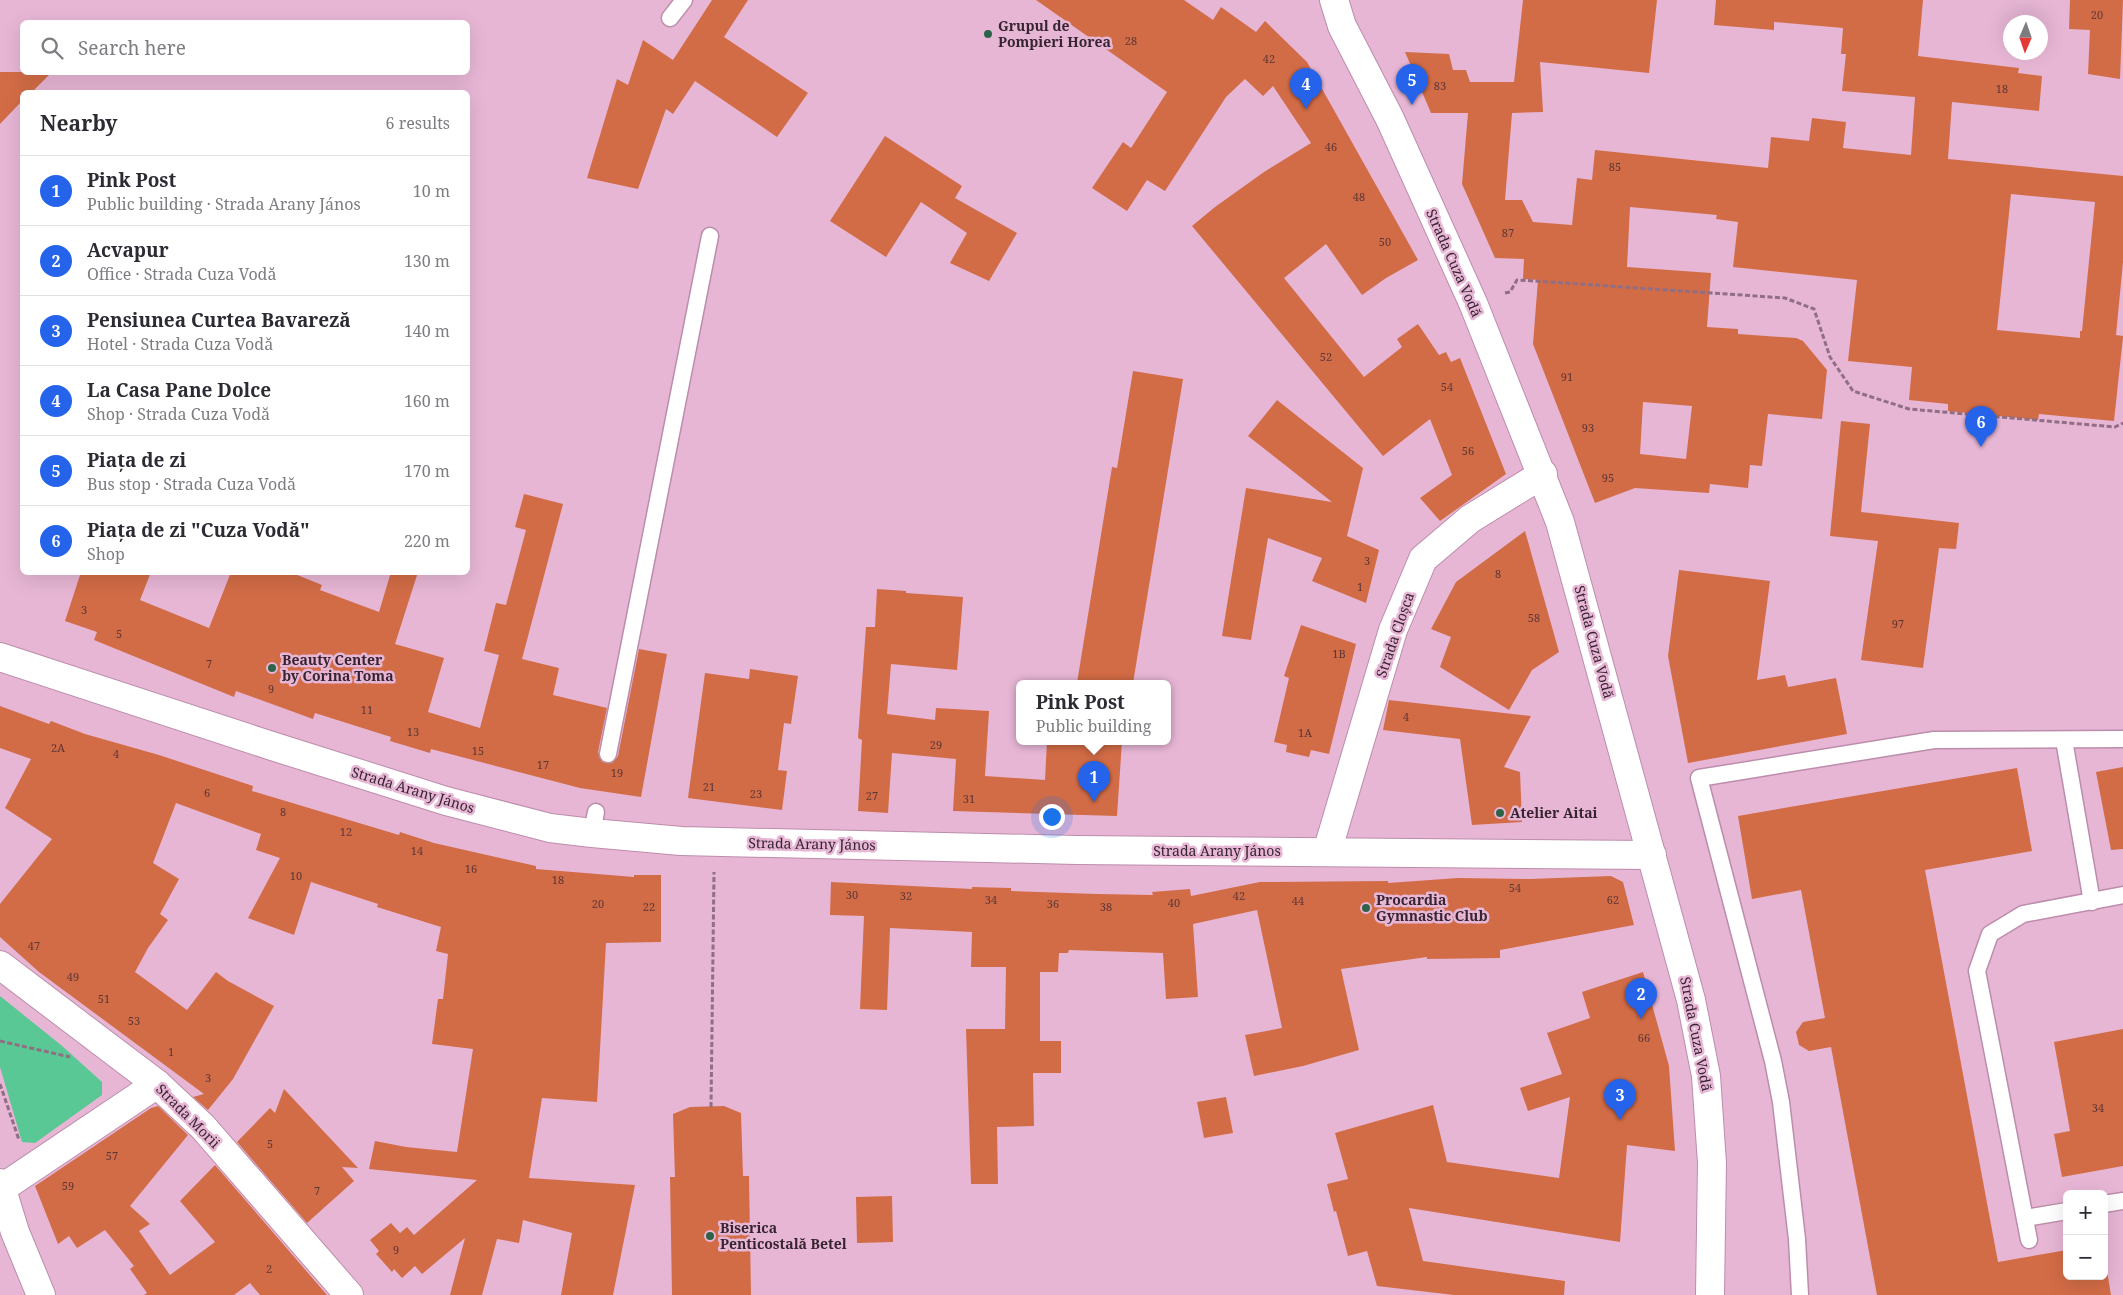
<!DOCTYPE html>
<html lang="en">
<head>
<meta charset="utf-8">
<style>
	:root { --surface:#fff; --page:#f7f7f7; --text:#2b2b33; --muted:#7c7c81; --line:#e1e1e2; --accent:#2563eb }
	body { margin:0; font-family:"Noto Serif",serif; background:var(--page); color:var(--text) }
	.controls { position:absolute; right:15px; bottom:15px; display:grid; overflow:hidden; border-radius:8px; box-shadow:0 5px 20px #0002 }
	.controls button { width:45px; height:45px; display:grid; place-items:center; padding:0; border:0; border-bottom:1px solid var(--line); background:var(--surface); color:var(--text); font:25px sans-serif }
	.compass { position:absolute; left:2003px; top:15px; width:45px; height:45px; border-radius:50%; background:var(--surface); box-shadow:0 5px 20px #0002; rotate:182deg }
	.you { position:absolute; left:1051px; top:816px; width:18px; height:18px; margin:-12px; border:4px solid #fff; border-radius:50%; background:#1a73e8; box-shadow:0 0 0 8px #1a73e833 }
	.badge { display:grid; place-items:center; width:32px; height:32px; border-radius:50%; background:var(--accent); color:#fff; font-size:16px; font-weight:700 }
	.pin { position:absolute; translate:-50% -41px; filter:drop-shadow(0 1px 2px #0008) }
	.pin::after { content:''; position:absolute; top:26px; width:18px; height:15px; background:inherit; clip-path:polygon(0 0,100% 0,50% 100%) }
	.popup { position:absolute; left:1016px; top:680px; width:155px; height:65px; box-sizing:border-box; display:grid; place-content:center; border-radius:8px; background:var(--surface); filter:drop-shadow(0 1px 4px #0005); font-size:16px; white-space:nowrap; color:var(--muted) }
	.popup b { font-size:19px; color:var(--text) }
	.popup::after { content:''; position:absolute; left:50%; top:100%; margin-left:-10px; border:10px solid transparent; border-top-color:var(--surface) }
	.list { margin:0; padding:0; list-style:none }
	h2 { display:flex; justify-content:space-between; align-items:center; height:65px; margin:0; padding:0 20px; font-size:21px }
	h2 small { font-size:16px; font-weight:400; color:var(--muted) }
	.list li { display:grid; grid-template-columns:32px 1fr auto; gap:15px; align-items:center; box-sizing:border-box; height:70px; padding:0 20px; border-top:1px solid var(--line) }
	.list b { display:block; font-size:19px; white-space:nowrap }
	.list p { margin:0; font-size:16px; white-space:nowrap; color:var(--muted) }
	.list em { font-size:16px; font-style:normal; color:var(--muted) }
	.icon { flex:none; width:28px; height:28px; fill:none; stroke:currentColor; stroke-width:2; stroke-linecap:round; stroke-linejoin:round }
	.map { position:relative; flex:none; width:2123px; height:1295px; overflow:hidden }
	.search { position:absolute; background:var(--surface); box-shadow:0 5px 20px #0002; left:20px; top:20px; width:450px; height:55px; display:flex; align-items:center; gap:12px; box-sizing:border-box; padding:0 18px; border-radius:8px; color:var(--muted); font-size:19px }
	.panel { position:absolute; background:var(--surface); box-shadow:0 5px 20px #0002; left:20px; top:90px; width:450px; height:485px; border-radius:8px }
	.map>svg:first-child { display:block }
	.green { fill:#5ac894 }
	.building { fill:#d26c46; fill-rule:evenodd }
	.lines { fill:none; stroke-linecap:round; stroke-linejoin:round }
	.service-casing { stroke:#bc8dab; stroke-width:19 }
	.minor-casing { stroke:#bc8dab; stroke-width:30 }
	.secondary-casing { stroke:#bc8dab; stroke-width:30 }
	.primary-casing { stroke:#bc8dab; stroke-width:30 }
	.path { stroke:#906e84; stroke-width:3; stroke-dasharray:5 2.5; stroke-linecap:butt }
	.service { stroke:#fff; stroke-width:16 }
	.minor { stroke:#fff; stroke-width:28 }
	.secondary { stroke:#fff; stroke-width:28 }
	.primary { stroke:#fff; stroke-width:28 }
	.poi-dot { fill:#2d6349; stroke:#e7b6d5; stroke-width:2 }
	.labels { text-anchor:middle; stroke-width:5; stroke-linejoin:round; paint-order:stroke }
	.number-label { font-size:11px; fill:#5d3636 }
	.poi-label { font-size:14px; font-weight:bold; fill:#362430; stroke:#e7b6d5; text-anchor:start }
	.street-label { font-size:14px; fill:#362430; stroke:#e7b6d5 }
</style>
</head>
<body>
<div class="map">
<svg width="2123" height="1295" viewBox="0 0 2123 1295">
	<rect width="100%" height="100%" fill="#e7b6d5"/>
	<!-- green -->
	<path class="green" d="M 0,996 L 61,1045 L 102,1082 L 102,1095 L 35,1143 L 22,1142 L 0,1067 Z"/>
	<!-- building -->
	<g class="building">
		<path d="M 712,0 L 748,0 L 724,37 L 808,93 L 777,137 L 695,81 L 673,114 L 666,109 L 638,189 L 587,178 L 617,79 L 628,85 L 643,40 L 673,60 Z"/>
		<path d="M 1036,0 L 1184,0 L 1213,20 L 1221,7 L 1256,32 L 1265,21 L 1307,62 L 1418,260 L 1386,278 L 1362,295 L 1326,244 L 1284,278 L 1364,377 L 1402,347 L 1397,339 L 1418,324 L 1439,355 L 1446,352 L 1451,362 L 1460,358 L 1506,474 L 1440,521 L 1420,498 L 1452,475 L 1430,419 L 1383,456 L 1192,226 L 1215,207 L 1264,172 L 1311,143 L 1273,86 L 1263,96 L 1245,79 L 1226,97 L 1165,191 L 1147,180 L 1127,211 L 1092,188 L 1123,142 L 1131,148 L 1167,92 Z"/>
		<path d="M 1523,0 L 1657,0 L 1649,73 L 1540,62 L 1543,112 L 1512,113 L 1505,200 L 1522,200 L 1533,222 L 1572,225 L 1577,178 L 1592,180 L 1595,150 L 1768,168 L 1771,137 L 1809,141 L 1812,118 L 1846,122 L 1843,148 L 1911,155 L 1915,97 L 1842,91 L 1846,54 L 1841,54 L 1843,28 L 1774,22 L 1774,30 L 1714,25 L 1716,0 L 1923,0 L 1918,56 L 2019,68 L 2018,73 L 2042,76 L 2039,111 L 1952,102 L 1948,159 L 2123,176 L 2123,262 L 2116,335 L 2123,336 L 2123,337 L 2114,421 L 2039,414 L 2038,420 L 1948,411 L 1948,404 L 1909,400 L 1912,367 L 1848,361 L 1857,280 L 1733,267 L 1738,222 L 1716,219 L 1717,215 L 1630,207 L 1627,267 L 1711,273 L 1707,327 L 1738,329 L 1738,334 L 1796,338 L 1803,341 L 1827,370 L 1822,419 L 1768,414 L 1762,466 L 1750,465 L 1748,488 L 1710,484 L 1709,493 L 1635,488 L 1595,503 L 1533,344 L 1538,280 L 1523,279 L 1524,259 L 1495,258 L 1462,184 L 1468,113 L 1431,113 L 1405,52 L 1449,54 L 1453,70 L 1466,70 L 1470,82 L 1514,82 ZM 2011,194 L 2095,202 L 2082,331 L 2080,331 L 2080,338 L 1997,330 ZM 1643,402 L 1692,406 L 1686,459 L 1640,454 Z"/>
		<path d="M 2070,0 L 2123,0 L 2120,79 L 2088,74 L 2090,30 L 2069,29 Z"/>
		<path d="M 0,72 L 52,72 L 32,92 L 22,92 L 22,101 L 0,124 Z"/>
		<path d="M 885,136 L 962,186 L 955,198 L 1017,233 L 989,281 L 950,263 L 967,233 L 921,202 L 886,257 L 830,221 Z"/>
		<path d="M 1133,371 L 1183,379 L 1133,683 L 1077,683 L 1112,467 L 1117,468 Z"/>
		<path d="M 1277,400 L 1363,468 L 1347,536 L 1379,550 L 1366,603 L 1312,581 L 1322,558 L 1268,538 L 1251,640 L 1222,636 L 1246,488 L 1332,502 L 1248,436 Z"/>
		<path d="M 1841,421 L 1870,424 L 1861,512 L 1959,523 L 1956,549 L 1939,548 L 1923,668 L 1861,660 L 1878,541 L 1830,536 Z"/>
		<path d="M 524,494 L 563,504 L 522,659 L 559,668 L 553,695 L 607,708 L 598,752 L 602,762 L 612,763 L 618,756 L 639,649 L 667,654 L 641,797 L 580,788 L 431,749 L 430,753 L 390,741 L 391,737 L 315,713 L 313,719 L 236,691 L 234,697 L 94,640 L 97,632 L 65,621 L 81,572 L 151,572 L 140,600 L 209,628 L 231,572 L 290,572 L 322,585 L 320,590 L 379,612 L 391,572 L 418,572 L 395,644 L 444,658 L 428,712 L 480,728 L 499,655 L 484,651 L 496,603 L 506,605 L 526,530 L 515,527 Z"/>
		<path d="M 1525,531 L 1559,652 L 1532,670 L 1509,710 L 1440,667 L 1451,637 L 1431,629 L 1456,582 Z"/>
		<path d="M 1679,570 L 1770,581 L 1757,680 L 1785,675 L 1788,687 L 1836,678 L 1847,734 L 1688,763 L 1668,656 Z"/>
		<path d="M 877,589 L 906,591 L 906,593 L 963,597 L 957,670 L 891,664 L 887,714 L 935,720 L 936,708 L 989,711 L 985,776 L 1045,780 L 1047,741 L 1122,741 L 1117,816 L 953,811 L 956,759 L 892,753 L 888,813 L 858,811 L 862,740 L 858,738 L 866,627 L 875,627 Z"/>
		<path d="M 1301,625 L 1356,644 L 1329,754 L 1311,750 L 1309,757 L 1286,752 L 1287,745 L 1274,742 L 1289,678 L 1284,676 Z"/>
		<path d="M 750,669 L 798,676 L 791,724 L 784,723 L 778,770 L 787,771 L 782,810 L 688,798 L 705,673 L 749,679 Z"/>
		<path d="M 1389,700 L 1531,716 L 1504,767 L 1520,772 L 1522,822 L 1472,825 L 1460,739 L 1383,730 Z"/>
		<path d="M 0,706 L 49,724 L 51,721 L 85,734 L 159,755 L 253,786 L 252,791 L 399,835 L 400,832 L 434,843 L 536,866 L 536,869 L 634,877 L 634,875 L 661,875 L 661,942 L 606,943 L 597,1102 L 542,1098 L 529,1178 L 635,1185 L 613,1295 L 561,1295 L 572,1233 L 523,1220 L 519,1243 L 497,1239 L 482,1295 L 450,1295 L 465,1238 L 422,1274 L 415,1266 L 402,1278 L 394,1269 L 392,1272 L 376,1254 L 379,1251 L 370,1240 L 391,1223 L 400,1233 L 407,1227 L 414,1235 L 477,1180 L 369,1169 L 375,1141 L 406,1147 L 457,1152 L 473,1049 L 432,1044 L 438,999 L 443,999 L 448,954 L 436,951 L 441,927 L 377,907 L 378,904 L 311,882 L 294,935 L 248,918 L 280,858 L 256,850 L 261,834 L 176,803 L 153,863 L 179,879 L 160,914 L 168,920 L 148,948 L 135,972 L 187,1010 L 216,972 L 228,981 L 274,1006 L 233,1079 L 208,1110 L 193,1097 L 204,1094 L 39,972 L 0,937 L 0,904 L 52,839 L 5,808 L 31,759 L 0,748 Z"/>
		<path d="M 2123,767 L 2123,849 L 2111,850 L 2096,772 Z"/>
		<path d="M 2017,768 L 2032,851 L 1925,870 L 1998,1262 L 2067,1250 L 2067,1276 L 2104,1276 L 2104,1253 L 2111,1295 L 1877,1295 L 1831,1047 L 1809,1051 L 1799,1045 L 1796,1032 L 1803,1022 L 1825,1018 L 1801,890 L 1752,899 L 1738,816 Z"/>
		<path d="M 1611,876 L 1623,882 L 1634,925 L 1500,950 L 1500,958 L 1427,959 L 1427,957 L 1341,969 L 1359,1050 L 1303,1066 L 1254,1076 L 1245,1035 L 1282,1028 L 1257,910 L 1193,924 L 1198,997 L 1166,999 L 1163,953 L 1069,950 L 1068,953 L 1059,953 L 1058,972 L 1040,972 L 1040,1041 L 1061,1041 L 1061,1073 L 1033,1073 L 1034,1126 L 997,1127 L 998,1184 L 971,1184 L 966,1029 L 1005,1029 L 1006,967 L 971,967 L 972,932 L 890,928 L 887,1010 L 860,1009 L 864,916 L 830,915 L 831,882 L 972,889 L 972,887 L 1011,888 L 1011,891 L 1097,894 L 1153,895 L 1152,892 L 1190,889 L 1191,896 L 1260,882 L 1388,881 L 1388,883 L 1458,878 L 1530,879 Z"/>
		<path d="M 1643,972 L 1669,1066 L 1675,1151 L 1627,1145 L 1620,1242 L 1409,1208 L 1423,1261 L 1565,1281 L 1564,1295 L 1454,1295 L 1377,1286 L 1367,1251 L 1348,1256 L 1336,1211 L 1334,1212 L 1327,1184 L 1348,1179 L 1335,1133 L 1433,1105 L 1447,1162 L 1559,1178 L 1570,1097 L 1528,1111 L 1520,1088 L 1562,1074 L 1547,1033 L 1590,1018 L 1582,992 Z"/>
		<path d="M 2123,1029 L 2123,1166 L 2062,1177 L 2054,1134 L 2070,1131 L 2054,1042 Z"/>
		<path d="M 284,1089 L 358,1168 L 342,1167 L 354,1181 L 307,1223 L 237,1142 L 270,1108 L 275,1113 Z"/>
		<path d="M 1226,1097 L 1233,1133 L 1204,1138 L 1197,1102 Z"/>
		<path d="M 158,1106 L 188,1135 L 130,1206 L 150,1224 L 139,1231 L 170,1275 L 215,1242 L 180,1201 L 215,1165 L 327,1295 L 260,1295 L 250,1283 L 234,1295 L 144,1295 L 147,1293 L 130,1269 L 134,1266 L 105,1230 L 77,1248 L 69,1236 L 58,1244 L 35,1186 L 151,1108 Z"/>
		<path d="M 724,1106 L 741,1113 L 743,1176 L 749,1176 L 751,1295 L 672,1295 L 670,1177 L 675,1177 L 673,1114 L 690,1107 Z"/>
		<path d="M 892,1196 L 893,1242 L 857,1243 L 856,1197 Z"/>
	</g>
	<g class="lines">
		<defs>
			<g id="service">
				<path d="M 670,18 L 684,0"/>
				<path d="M 2064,740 L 2092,902"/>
				<path d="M 608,754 L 710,236"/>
				<path d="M 592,833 L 596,812"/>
				<path d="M 2104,1204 L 2123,1201"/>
				<path d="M 2025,1218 L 2067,1211"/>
				<path d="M 2029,1240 L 1977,971 L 1990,934 L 2023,914 L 2123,895"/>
				<path d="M 1800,1295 L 1797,1239 L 1781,1102 L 1773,1061 L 1699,778 L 1934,740 L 2123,739"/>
			</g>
			<g id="minor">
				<path d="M 0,657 L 272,746 L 446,801 L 550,828 L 592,833 L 681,841 L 1077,850 L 1652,855"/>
				<path d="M 1327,852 L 1393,630 L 1423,559 L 1470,519 L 1543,474"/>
				<path d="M 0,965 L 157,1084 L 203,1127 L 349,1295"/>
				<path d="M 2,1188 L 157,1084"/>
			</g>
			<path id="secondary" d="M 1334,0 L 1342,26 L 1390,119 L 1473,303 L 1560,522 L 1691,1000 L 1706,1076 L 1712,1163 L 1710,1295"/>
			<path id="primary" d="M 0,1183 L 15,1232 L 41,1295"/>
		</defs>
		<!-- service casing -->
		<use href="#service" class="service-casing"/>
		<!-- minor casing -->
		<use href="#minor" class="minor-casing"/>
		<!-- secondary casing -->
		<use href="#secondary" class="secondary-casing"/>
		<!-- primary casing -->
		<use href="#primary" class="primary-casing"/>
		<!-- path -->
		<g class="path">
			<path d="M 1505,293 L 1510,292 L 1517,280 L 1535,281 L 1785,298 L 1814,309 L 1830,357 L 1853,391 L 1909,409 L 2115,427 L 2123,423"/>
			<path d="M 0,1041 L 70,1057"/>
			<path d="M 0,1084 L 19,1140"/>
			<path d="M 711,1107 L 714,872"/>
		</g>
		<!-- service -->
		<use href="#service" class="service"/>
		<!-- minor -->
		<use href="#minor" class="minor"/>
		<!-- secondary -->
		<use href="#secondary" class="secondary"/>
		<!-- primary -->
		<use href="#primary" class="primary"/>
	</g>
	<!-- markers -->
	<g class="poi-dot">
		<circle cx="988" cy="34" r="5"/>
		<circle cx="272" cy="668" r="5"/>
		<circle cx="1500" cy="813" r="5"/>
		<circle cx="1366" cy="908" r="5"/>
		<circle cx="710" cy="1236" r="5"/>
	</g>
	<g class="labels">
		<!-- number labels -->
		<g class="number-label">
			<text x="2097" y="19">20</text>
			<text x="1131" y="45">28</text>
			<text x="1269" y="63">42</text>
			<text x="1440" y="90">83</text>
			<text x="2002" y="93">18</text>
			<text x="1331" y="151">46</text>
			<text x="1615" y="171">85</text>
			<text x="1359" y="201">48</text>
			<text x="1508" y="237">87</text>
			<text x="1385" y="246">50</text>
			<text x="1326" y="361">52</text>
			<text x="1567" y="381">91</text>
			<text x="1447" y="391">54</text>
			<text x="1588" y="432">93</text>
			<text x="1468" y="455">56</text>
			<text x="1608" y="482">95</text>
			<text x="1367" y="565">3</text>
			<text x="1498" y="578">8</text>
			<text x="1360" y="591">1</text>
			<text x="84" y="614">3</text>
			<text x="1534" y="622">58</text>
			<text x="1898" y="628">97</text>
			<text x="119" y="638">5</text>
			<text x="1339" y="658">1B</text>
			<text x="209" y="668">7</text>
			<text x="271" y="693">9</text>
			<text x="367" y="714">11</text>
			<text x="1406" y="721">4</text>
			<text x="413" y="736">13</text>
			<text x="1305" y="737">1A</text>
			<text x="936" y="749">29</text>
			<text x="58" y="752">2A</text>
			<text x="478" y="755">15</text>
			<text x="116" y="758">4</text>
			<text x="543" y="769">17</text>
			<text x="617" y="777">19</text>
			<text x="709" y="791">21</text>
			<text x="207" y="797">6</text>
			<text x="756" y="798">23</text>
			<text x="872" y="800">27</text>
			<text x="969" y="803">31</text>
			<text x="283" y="816">8</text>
			<text x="346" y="836">12</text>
			<text x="417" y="855">14</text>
			<text x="471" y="873">16</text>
			<text x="296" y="880">10</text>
			<text x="558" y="884">18</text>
			<text x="1515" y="892">54</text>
			<text x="852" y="899">30</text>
			<text x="906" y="900">32</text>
			<text x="1239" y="900">42</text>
			<text x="991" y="904">34</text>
			<text x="1613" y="904">62</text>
			<text x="1298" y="905">44</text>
			<text x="1174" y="907">40</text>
			<text x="598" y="908">20</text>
			<text x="1053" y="908">36</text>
			<text x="649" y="911">22</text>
			<text x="1106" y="911">38</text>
			<text x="34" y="950">47</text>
			<text x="73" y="981">49</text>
			<text x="104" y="1003">51</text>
			<text x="134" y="1025">53</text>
			<text x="1644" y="1042">66</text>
			<text x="171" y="1056">1</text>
			<text x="208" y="1082">3</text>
			<text x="2098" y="1112">34</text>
			<text x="270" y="1148">5</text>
			<text x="112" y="1160">57</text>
			<text x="68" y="1190">59</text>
			<text x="317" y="1195">7</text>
			<text x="396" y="1254">9</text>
			<text x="269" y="1273">2</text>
		</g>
		<!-- poi labels -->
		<g class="poi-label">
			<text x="998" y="31">Grupul de<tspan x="998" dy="16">Pompieri Horea</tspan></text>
			<text x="282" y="665">Beauty Center<tspan x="282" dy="16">by Corina Toma</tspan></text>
			<text x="1510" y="818">Atelier Aitai</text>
			<text x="1376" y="905">Procardia<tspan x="1376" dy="16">Gymnastic Club</tspan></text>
			<text x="720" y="1233">Biserica<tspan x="720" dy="16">Penticostală Betel</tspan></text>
		</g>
		<!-- street labels -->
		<g class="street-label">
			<text transform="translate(1454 263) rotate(66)" y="5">Strada Cuza Vodă</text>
			<text transform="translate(1395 635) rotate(-71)" y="5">Strada Cloșca</text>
			<text transform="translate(1594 642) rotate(75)" y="5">Strada Cuza Vodă</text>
			<text transform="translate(413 790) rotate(17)" y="5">Strada Arany János</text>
			<text transform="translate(812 844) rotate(1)" y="5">Strada Arany János</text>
			<text x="1217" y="856">Strada Arany János</text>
			<text transform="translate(1696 1034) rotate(79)" y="5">Strada Cuza Vodă</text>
			<text transform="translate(188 1116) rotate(45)" y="5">Strada Morii</text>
		</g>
	</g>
</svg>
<div class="controls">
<button>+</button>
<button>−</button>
</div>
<svg class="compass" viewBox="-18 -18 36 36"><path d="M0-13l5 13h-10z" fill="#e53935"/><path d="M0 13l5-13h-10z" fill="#7c7c81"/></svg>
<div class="you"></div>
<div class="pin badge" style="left:1094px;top:802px">1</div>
<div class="popup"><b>Pink Post</b>Public building</div>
<div class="pin badge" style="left:1641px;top:1019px">2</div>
<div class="pin badge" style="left:1620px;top:1120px">3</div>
<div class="pin badge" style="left:1306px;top:109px">4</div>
<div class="pin badge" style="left:1412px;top:105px">5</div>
<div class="pin badge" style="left:1981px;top:447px">6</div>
<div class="search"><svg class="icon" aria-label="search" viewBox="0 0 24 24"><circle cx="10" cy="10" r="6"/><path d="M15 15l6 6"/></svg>Search here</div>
<section class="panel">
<h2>Nearby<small>6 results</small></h2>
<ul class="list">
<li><span class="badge">1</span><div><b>Pink Post</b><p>Public building · Strada Arany János</p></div><em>10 m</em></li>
<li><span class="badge">2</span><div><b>Acvapur</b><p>Office · Strada Cuza Vodă</p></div><em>130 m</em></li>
<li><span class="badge">3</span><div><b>Pensiunea Curtea Bavareză</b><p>Hotel · Strada Cuza Vodă</p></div><em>140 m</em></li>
<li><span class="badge">4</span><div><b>La Casa Pane Dolce</b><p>Shop · Strada Cuza Vodă</p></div><em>160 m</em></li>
<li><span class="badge">5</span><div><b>Piața de zi</b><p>Bus stop · Strada Cuza Vodă</p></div><em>170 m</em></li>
<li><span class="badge">6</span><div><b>Piața de zi &quot;Cuza Vodă&quot;</b><p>Shop</p></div><em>220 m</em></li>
</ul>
</section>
</div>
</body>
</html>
